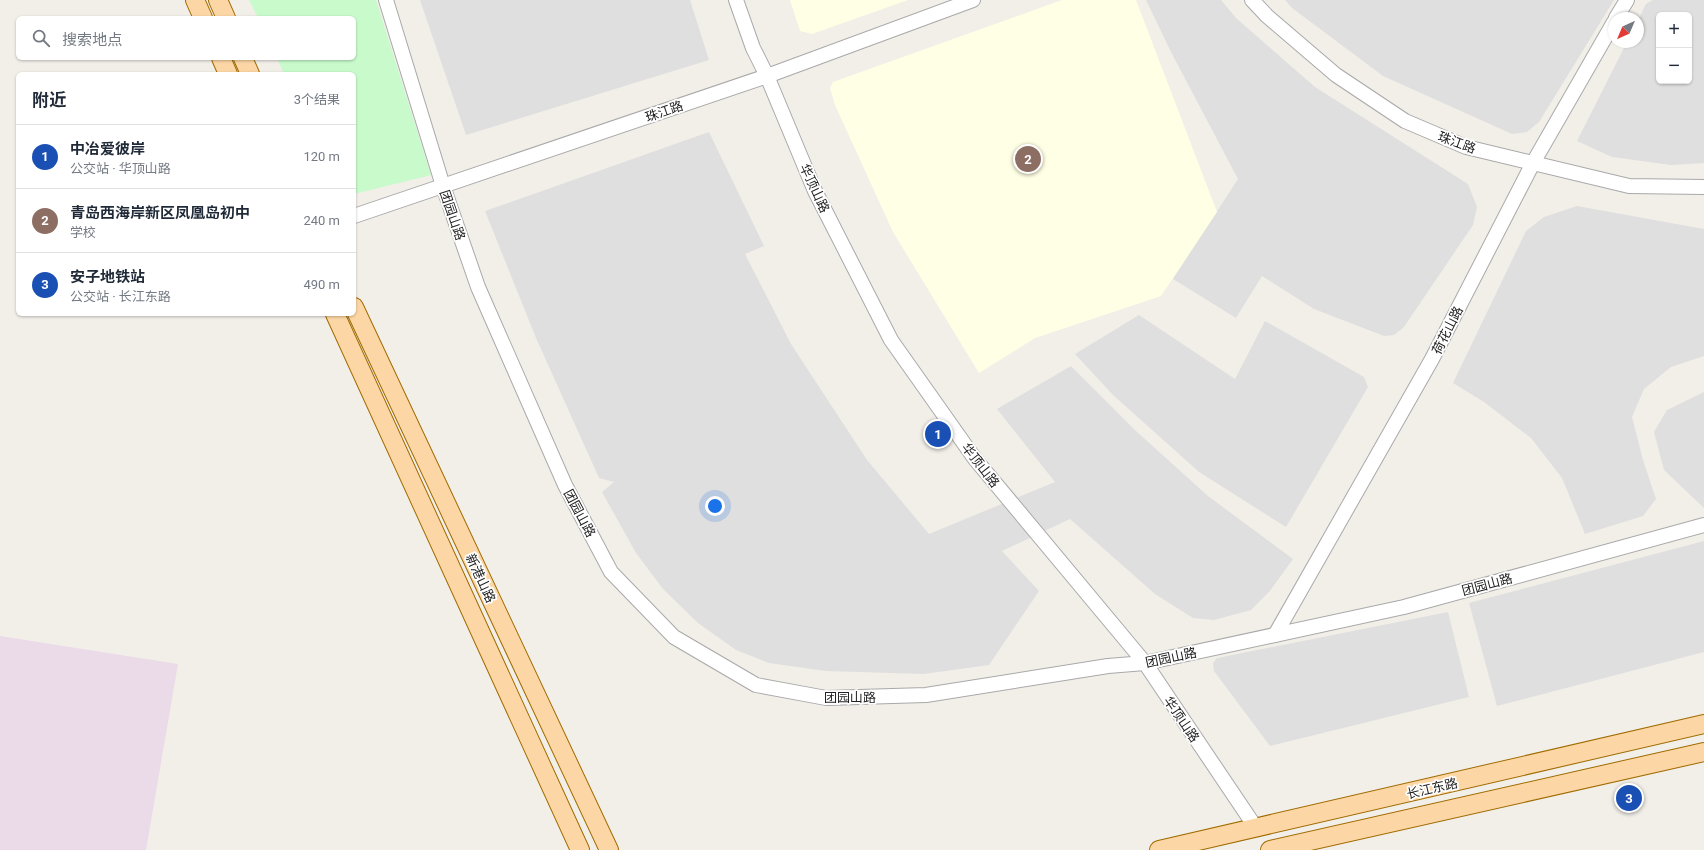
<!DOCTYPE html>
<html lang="zh">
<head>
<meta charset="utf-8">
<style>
	:root { --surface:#fff; --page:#f6f6f7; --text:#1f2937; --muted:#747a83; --line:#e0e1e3; --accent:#d40000 }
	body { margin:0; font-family:Roboto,"Noto Sans SC",sans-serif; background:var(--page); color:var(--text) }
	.controls { position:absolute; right:12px; top:12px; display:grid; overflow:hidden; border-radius:6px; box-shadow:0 1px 3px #0004 }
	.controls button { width:36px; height:36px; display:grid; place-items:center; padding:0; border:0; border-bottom:1px solid var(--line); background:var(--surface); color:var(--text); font:20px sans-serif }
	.compass { position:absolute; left:1608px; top:12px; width:36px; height:36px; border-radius:50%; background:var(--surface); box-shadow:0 1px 3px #0004; rotate:224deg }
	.you { position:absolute; left:715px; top:506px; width:14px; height:14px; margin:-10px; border:3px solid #fff; border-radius:50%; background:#1a73e8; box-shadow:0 0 0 6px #1a73e833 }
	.badge { display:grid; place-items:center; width:26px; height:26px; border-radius:50%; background:var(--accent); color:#fff; font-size:13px; font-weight:700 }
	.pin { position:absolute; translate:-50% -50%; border:2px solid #fff; box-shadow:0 1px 4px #0006 }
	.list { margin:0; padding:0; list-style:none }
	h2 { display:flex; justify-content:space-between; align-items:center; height:52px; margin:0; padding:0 16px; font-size:17px }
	h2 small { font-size:13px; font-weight:400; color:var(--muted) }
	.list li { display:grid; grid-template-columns:26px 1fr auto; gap:12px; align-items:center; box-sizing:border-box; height:64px; padding:0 16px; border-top:1px solid var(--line) }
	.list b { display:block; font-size:15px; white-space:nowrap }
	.list p { margin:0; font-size:13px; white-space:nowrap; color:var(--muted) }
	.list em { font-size:13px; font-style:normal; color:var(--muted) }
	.icon { flex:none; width:22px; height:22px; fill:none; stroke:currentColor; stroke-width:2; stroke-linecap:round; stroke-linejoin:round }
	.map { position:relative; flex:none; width:1704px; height:850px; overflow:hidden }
	.search { position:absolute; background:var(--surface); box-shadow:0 1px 3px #0004; left:16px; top:16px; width:340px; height:44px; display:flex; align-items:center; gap:10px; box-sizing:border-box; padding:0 14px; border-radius:6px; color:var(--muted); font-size:15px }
	.panel { position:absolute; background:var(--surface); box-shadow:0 1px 3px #0004; left:16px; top:72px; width:340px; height:244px; border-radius:6px }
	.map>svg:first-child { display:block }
	.residential { fill:#e0dfdf; fill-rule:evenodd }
	.industrial { fill:#ebdbe8 }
	.education { fill:#ffffe5 }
	.park { fill:#c8facc }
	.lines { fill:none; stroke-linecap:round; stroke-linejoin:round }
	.minor-casing { stroke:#a9a9a9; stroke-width:16 }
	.major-casing { stroke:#a06b00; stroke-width:20 }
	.minor { stroke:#fff; stroke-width:14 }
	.major { stroke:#fcd6a4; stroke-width:18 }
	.labels { text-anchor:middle; stroke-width:3.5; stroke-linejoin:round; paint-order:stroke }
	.street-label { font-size:13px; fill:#222; stroke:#fff }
</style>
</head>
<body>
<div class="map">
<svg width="1704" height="850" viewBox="0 0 1704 850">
	<rect width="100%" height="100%" fill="#f2efe9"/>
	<!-- residential -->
	<g class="residential">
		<path d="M 420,0 L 690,0 L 709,60 L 466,135 Z"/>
		<path d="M 1146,0 L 1221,0 L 1236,18 L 1315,87 L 1468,184 L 1477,207 L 1473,225 L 1404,327 L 1394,335 L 1384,336 L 1314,309 L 1262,276 L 1236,318 L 1173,279 L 1238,179 L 1171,52 Z"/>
		<path d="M 1285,0 L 1614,0 L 1539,122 L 1527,132 L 1512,134 L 1383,76 L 1292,8 Z"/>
		<path d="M 1653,0 L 1704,0 L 1704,163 L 1671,165 L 1612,157 L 1577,141 L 1627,42 L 1638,42 L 1638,20 L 1646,4 ZM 1659,15 L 1689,15 L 1689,81 L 1659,81 Z"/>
		<path d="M 709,132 L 764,246 L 745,254 L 791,344 L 867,460 L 929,534 L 1055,482 L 997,409 L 1071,366 L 1136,431 L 1208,496 L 1293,559 L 1269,592 L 1251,610 L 1214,620 L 1193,618 L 1155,594 L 1070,519 L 1002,551 L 1039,591 L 989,665 L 924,674 L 826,671 L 769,663 L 736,650 L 698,623 L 663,589 L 636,553 L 602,492 L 614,482 L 599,478 L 536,338 L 485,211 Z"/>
		<path d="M 1577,206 L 1704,229 L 1704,356 L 1671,367 L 1644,389 L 1632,417 L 1643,460 L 1656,499 L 1643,516 L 1585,534 L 1562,478 L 1531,438 L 1484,402 L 1453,383 L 1526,231 L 1544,217 Z"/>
		<path d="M 1139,315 L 1235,379 L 1265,321 L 1364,377 L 1368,387 L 1286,527 L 1199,472 L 1113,395 L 1075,354 Z"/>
		<path d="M 1704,392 L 1704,508 L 1664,470 L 1654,432 L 1667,410 Z"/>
		<path d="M 1704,541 L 1704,652 L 1497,706 L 1469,603 Z"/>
		<path d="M 1448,612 L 1469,697 L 1270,746 L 1214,671 L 1213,663 L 1217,658 Z"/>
	</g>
	<!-- industrial -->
	<path class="industrial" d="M 0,636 L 178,664 L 146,850 L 0,850 Z"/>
	<!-- education -->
	<g class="education">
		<path d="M 790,0 L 908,0 L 812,34 L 800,31 Z"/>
		<path d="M 1062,0 L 1136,0 L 1217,212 L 1161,296 L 1035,338 L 979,373 L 893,232 L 835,105 L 830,88 L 833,82 Z"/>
	</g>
	<!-- park -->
	<path class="park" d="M 249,0 L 376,0 L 431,175 L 354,194 L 354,74 L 284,74 L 277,58 L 354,58 L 354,18 L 258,18 Z"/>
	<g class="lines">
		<defs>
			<g id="minor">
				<path d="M 386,0 L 443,186 L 478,287 L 565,485 L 611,572 L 674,637 L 756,685 L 826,698 L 926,695 L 1108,666 L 1145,663 L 1404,607 L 1704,525"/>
				<path d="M 736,0 L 753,48 L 767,76 L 815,191 L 891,340 L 975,459 L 1145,663 L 1256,828"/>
				<path d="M 1252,0 L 1267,16 L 1336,75 L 1405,121 L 1466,147 L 1629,186 L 1704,187"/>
				<path d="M 1616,18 L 1627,0"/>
				<path d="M 354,216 L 767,76 L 973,0"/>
				<path d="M 1275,635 L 1432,359 L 1533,163 L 1614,22"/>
			</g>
			<g id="major">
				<path d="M 195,0 L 203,18"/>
				<path d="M 218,0 L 226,18"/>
				<path d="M 221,58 L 228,74"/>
				<path d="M 243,58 L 250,74"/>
				<path d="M 354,307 L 609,850"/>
				<path d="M 335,314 L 580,850"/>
				<path d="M 1159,850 L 1704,724"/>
				<path d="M 1270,850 L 1704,752"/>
			</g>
		</defs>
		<!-- minor casing -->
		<use href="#minor" class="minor-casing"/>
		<!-- major casing -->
		<use href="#major" class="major-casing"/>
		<!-- minor -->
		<use href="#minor" class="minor"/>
		<!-- major -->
		<use href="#major" class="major"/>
	</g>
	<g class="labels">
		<!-- street labels -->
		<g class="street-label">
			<text transform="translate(664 111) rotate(-19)" y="5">珠江路</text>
			<text transform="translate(1457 142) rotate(20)" y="5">珠江路</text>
			<text transform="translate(815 188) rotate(65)" y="5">华顶山路</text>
			<text transform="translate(453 215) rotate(71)" y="5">团园山路</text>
			<text transform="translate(1447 330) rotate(-63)" y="5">荷花山路</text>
			<text transform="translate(981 465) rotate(52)" y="5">华顶山路</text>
			<text transform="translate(580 513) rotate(62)" y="5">团园山路</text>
			<text transform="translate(481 578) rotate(65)" y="5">新港山路</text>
			<text transform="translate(1487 584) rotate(-15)" y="5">团园山路</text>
			<text transform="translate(1171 657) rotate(-12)" y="5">团园山路</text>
			<text x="850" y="702">团园山路</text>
			<text transform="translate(1182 719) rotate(56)" y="5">华顶山路</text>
			<text transform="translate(1432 788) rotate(-13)" y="5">长江东路</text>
		</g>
	</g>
</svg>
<div class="controls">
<button>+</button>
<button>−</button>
</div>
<svg class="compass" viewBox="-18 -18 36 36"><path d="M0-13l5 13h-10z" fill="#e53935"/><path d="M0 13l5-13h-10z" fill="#747a83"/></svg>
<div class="you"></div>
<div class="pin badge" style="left:938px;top:434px;background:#1a4fb4">1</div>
<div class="pin badge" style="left:1028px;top:159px;background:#8d6e63">2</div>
<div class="pin badge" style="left:1629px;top:798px;background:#1a4fb4">3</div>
<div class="search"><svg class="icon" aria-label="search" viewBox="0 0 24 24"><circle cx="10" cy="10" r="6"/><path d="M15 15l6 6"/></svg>搜索地点</div>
<section class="panel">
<h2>附近<small>3个结果</small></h2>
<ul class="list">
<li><span class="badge" style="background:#1a4fb4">1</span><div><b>中冶爱彼岸</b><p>公交站 · 华顶山路</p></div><em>120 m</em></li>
<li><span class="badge" style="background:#8d6e63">2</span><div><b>青岛西海岸新区凤凰岛初中</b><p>学校</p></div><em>240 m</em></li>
<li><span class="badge" style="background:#1a4fb4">3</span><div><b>安子地铁站</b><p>公交站 · 长江东路</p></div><em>490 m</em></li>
</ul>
</section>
</div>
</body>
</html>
